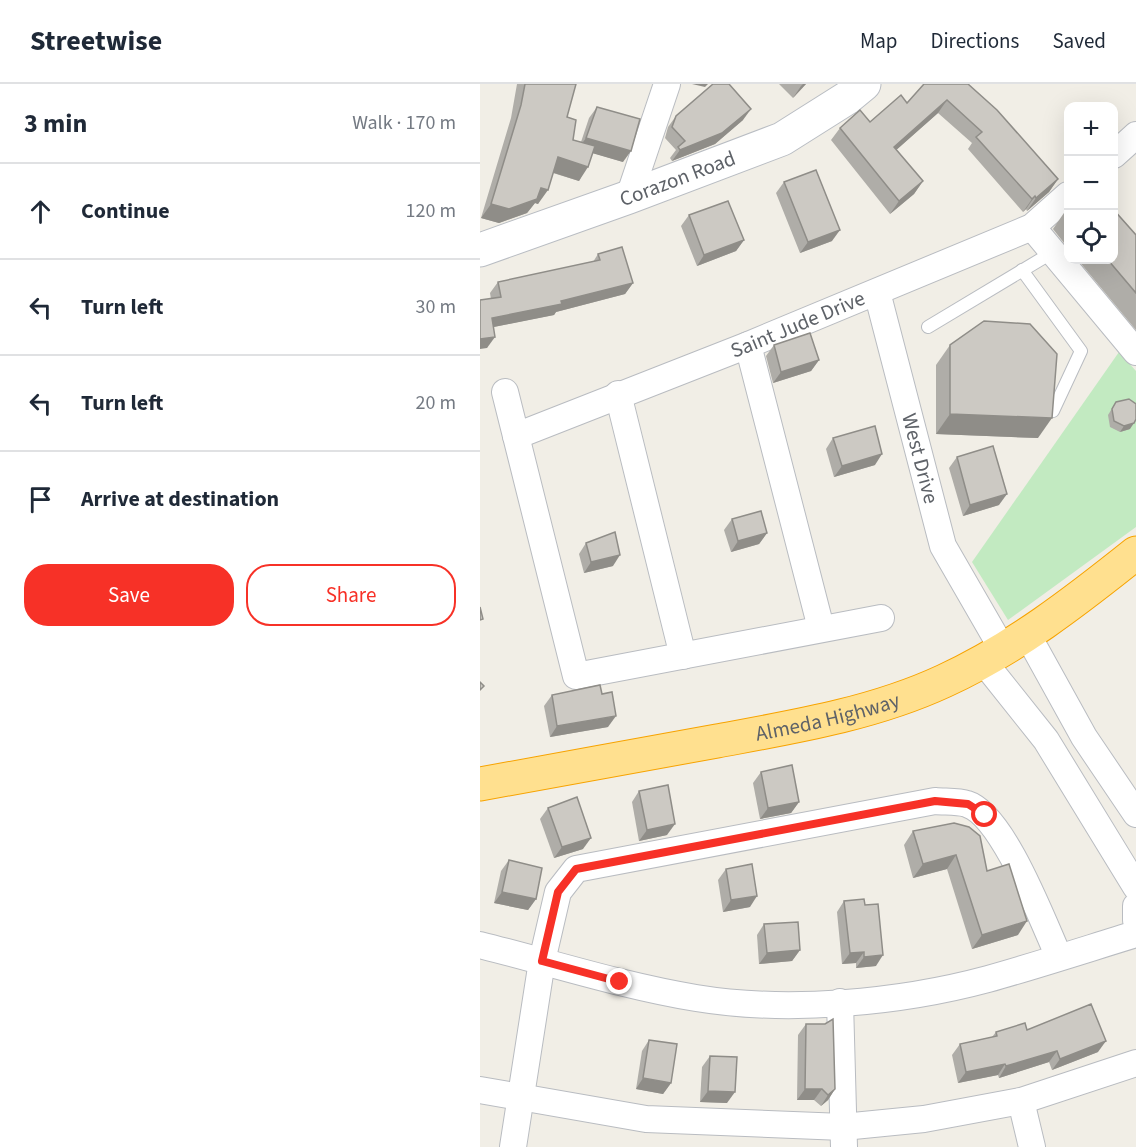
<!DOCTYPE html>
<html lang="en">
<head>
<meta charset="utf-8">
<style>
	:root { --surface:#fff; --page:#f2f2f3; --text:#1f2937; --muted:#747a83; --line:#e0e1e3; --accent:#f73127 }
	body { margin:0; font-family:"Source Sans 3",sans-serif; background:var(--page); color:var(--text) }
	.controls { position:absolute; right:18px; top:18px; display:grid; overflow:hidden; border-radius:12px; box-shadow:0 6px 24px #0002 }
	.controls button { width:54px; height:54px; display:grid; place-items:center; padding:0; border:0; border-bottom:2px solid var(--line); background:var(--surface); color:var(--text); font:30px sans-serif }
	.stop { position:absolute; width:18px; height:18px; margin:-14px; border:4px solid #f73127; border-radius:50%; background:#fff }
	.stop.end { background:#f73127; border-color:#fff; box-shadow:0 2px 6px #0008 }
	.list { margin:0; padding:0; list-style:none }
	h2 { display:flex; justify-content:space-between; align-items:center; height:78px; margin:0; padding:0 24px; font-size:26px }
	h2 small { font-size:20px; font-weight:400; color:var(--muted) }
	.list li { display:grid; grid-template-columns:39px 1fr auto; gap:18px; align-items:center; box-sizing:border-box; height:96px; padding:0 24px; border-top:2px solid var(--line) }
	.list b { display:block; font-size:22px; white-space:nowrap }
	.list em { font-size:20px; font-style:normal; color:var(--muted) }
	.actions { display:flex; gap:12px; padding:18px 24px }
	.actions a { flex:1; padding:14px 0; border:2px solid var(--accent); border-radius:24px; text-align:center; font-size:21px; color:var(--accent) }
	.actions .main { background:var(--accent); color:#fff }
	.icon { flex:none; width:33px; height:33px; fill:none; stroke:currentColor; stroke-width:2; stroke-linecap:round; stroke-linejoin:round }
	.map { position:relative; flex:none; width:656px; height:1063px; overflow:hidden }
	header { display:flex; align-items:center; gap:36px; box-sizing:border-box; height:84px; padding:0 30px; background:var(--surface); border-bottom:2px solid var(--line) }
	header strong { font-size:28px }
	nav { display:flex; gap:33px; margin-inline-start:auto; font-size:21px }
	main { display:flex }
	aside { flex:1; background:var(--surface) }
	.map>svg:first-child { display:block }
	.green { fill:#c2eac1 }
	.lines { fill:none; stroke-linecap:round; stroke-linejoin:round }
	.lane-casing { stroke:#b9bcc1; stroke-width:14 }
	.street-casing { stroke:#b9bcc1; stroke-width:28 }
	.secondary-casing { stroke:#b9bdc3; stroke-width:35 }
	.highway-casing { stroke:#f7a300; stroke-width:35 }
	.lane { stroke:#fff; stroke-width:12 }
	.street { stroke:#fff; stroke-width:26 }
	.secondary { stroke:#fff; stroke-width:33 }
	.highway { stroke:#ffe08f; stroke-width:33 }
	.wall { fill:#afada8 }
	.shaded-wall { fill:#8f8d88 }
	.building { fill:#ccc9c3; stroke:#8f8d88; stroke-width:1.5 }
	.route { stroke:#f73127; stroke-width:8 }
	.labels { text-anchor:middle; stroke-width:4.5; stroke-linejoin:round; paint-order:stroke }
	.street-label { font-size:21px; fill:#5e6268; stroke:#fff }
</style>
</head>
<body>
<header>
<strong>Streetwise</strong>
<nav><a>Map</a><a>Directions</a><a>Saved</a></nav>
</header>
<main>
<aside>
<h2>3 min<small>Walk · 170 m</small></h2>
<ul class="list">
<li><svg class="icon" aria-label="ahead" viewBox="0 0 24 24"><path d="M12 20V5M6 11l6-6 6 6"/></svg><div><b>Continue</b></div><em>120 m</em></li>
<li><svg class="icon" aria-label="left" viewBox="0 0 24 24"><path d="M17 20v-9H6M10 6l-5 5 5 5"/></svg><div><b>Turn left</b></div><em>30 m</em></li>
<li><svg class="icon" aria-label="left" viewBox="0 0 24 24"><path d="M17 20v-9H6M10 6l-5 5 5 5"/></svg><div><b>Turn left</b></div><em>20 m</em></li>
<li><svg class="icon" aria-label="arrive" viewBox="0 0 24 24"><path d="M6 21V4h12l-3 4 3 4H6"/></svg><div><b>Arrive at destination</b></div></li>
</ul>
<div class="actions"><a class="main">Save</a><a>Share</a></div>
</aside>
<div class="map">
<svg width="656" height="1063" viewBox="0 0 656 1063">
	<rect width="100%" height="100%" fill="#f1eee6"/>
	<!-- green -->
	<path class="green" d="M 639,268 L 656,287 L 656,443 L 528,536 L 492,478 Z"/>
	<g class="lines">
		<defs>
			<g id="lane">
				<path d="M 542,186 L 601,267 L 573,327"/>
				<path d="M 448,243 L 573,168"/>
			</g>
			<g id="street">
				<path d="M 634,71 L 656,51"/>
				<path d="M 149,113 L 187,0"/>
				<path d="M 552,143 L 656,268"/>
				<path id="s1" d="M 397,208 L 463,462 L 523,566"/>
				<path d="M 268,261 L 341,544"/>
				<path d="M 25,308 L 96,592 L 401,534"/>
				<path d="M 138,310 L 203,572"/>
				<path id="s2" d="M 36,352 L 268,261 L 552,143 L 588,111"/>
				<path d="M 547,550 L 604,653 L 656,730"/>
				<path d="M 503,577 L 566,656 L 656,803"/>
				<path d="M 656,822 L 656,836"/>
				<path d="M 0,861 C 72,879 143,902 216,914 C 307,929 419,919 508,895 C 558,881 607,865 656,850"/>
				<path d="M 360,918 L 364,1063"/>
				<path d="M 0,1006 L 166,1035 L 363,1043 L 444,1035 L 541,1017 L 656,979"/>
				<path d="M 541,1017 L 552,1063"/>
				<path d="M 33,1063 L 62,877 L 78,808 L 96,785 L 455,717 C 465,718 478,717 487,720 C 523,731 563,838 579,873"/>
			</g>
			<g id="secondary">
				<path id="s3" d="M 0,166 L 149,113 L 302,55 L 367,14 L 384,0"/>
			</g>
			<g id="highway">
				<path id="s4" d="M 0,700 C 79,686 158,671 237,657 C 313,643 393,630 464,597 C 534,565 596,517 656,469"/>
			</g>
		</defs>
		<!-- lane casing -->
		<use href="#lane" class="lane-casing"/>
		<!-- street casing -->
		<use href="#street" class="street-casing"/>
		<!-- secondary casing -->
		<use href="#secondary" class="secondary-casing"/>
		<!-- highway casing -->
		<use href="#highway" class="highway-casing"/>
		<!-- lane -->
		<use href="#lane" class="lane"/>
		<!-- street -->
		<use href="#street" class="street"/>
		<!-- secondary -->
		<use href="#secondary" class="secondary"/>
		<!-- highway -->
		<use href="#highway" class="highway"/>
	</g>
	<!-- wall -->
	<g class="wall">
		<path d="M 37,0 L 96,0 L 87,33 L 93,56 L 101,58 L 109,34 L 117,23 L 143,78 L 113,69 L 99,97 L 73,89 L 58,120 L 55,119 L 47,129 L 19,139 L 1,134 L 31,34 Z"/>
		<path d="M 299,0 L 326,0 L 313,14 Z"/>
		<path d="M 444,0 L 578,95 L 569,108 L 547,127 L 546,125 L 543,128 L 488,65 L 492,59 L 458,29 L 416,66 L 443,97 L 434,110 L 410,130 L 351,56 L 360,44 L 390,38 L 427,19 Z"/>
		<path d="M 196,32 L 263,36 L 235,60 L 192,77 L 190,74 L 196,66 L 185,54 L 188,43 Z"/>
		<path d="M 304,98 L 352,157 L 320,169 L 296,109 Z"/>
		<path d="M 588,123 L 588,164 L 573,145 Z"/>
		<path d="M 209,131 L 264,156 L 256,167 L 217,182 L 201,142 Z"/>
		<path d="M 656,151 L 656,246 L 598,176 L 633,176 Z"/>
		<path d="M 118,170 L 153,199 L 145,210 L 76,228 L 74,231 L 13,243 L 7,264 L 11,215 L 10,209 L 18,198 L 113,178 Z"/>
		<path d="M 294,261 L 339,276 L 331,287 L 293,299 L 286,272 Z"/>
		<path d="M 470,261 L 558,354 L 456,350 L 456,281 Z"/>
		<path d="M 636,318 L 650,345 L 640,348 L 630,343 L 628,331 Z"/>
		<path d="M 353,354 L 395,381 L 354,393 L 346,365 Z"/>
		<path d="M 477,373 L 519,421 L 483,432 L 469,384 Z"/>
		<path d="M 252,435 L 287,449 L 279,460 L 251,468 L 244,446 Z"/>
		<path d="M 106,459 L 133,482 L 104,489 L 99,470 Z"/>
		<path d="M 72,611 L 128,643 L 70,653 L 64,622 Z"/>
		<path d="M 281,688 L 319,718 L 311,729 L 280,735 L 273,699 Z"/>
		<path d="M 159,707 L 187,751 L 159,757 L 152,718 Z"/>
		<path d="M 68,724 L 103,765 L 74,774 L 60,735 Z"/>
		<path d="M 433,747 L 507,787 L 538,851 L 492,865 L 467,785 L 433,794 L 424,761 Z"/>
		<path d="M 29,776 L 56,815 L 48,826 L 14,819 L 21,787 Z"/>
		<path d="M 246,785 L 270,823 L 243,828 L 238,796 Z"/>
		<path d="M 364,817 L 396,882 L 376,884 L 376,879 L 362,880 L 357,828 Z"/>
		<path d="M 284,840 L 320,866 L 312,877 L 279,880 L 277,851 Z"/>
		<path d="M 326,940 L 355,1005 L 348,1016 L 341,1022 L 334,1016 L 317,1016 L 318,951 Z"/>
		<path d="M 547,946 L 618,968 L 572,986 L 569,978 L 519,994 L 518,991 L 478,999 L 472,971 L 480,960 L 512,953 L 516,948 Z"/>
		<path d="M 169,956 L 191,999 L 183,1010 L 156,1005 L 162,967 Z"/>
		<path d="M 230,972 L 247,1019 L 220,1018 L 222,983 Z"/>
	</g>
	<!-- shaded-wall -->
	<g class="shaded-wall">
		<path d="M 212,0 L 228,0 L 225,3 Z"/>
		<path d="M 323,0 L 326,0 L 313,14 L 321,2 Z"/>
		<path d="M 467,16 L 458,29 L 405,76 L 414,63 Z"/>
		<path d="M 271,25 L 263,36 L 235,60 L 192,77 L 200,66 Z"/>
		<path d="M 106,54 L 151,67 L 143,78 L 98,65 Z"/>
		<path d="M 78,73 L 108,83 L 99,97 L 68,87 Z"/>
		<path d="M 578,95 L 569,108 L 547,127 L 556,114 Z"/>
		<path d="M 443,97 L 434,110 L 410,130 L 419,117 Z"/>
		<path d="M 61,104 L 68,106 L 58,120 L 55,119 L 47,129 L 19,139 L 1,134 L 11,120 Z"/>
		<path d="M 555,112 L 546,125 L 543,128 L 552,115 Z"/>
		<path d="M 360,146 L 352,157 L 320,169 L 328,158 Z"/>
		<path d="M 264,156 L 256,167 L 217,182 L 224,171 Z"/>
		<path d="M 153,199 L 145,210 L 76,228 L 74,231 L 4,245 L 12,234 Z"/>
		<path d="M 15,253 L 7,264 L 0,265 L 0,255 Z"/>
		<path d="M 339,276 L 331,287 L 293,299 L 301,288 Z"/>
		<path d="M 470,330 L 572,334 L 558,354 L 456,350 Z"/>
		<path d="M 654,339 L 650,345 L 640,348 L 644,342 Z"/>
		<path d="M 402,370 L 395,381 L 354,393 L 362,382 Z"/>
		<path d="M 527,410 L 519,421 L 483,432 L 490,421 Z"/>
		<path d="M 287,449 L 279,460 L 251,468 L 258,457 Z"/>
		<path d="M 140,471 L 133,482 L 104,489 L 111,478 Z"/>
		<path d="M 136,632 L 128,643 L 70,653 L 77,642 Z"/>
		<path d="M 319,718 L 311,729 L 280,735 L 288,724 Z"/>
		<path d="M 195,740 L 187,751 L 159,757 L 167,746 Z"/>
		<path d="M 111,754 L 103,765 L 74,774 L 82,763 Z"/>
		<path d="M 476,771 L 467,785 L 433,794 L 443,780 Z"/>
		<path d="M 22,808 L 56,815 L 48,826 L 14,819 Z"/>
		<path d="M 277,812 L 270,823 L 243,828 L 251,816 Z"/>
		<path d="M 547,837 L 538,851 L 492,865 L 502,851 Z"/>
		<path d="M 320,866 L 312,877 L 279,880 L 287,869 Z"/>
		<path d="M 384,868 L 376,879 L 362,880 L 370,869 Z"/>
		<path d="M 403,871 L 396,882 L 376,884 L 384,873 Z"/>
		<path d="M 626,957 L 618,968 L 572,986 L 580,975 Z"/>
		<path d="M 577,967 L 569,978 L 519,994 L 526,982 Z"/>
		<path d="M 525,980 L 518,991 L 478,999 L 486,988 Z"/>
		<path d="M 163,994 L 191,999 L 183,1010 L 156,1005 Z"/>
		<path d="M 325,1005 L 342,1005 L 334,1016 L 317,1016 Z"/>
		<path d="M 355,1005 L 348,1016 L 341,1022 L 348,1011 Z"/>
		<path d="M 228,1007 L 255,1008 L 247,1019 L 220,1018 Z"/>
	</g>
	<!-- building -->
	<g class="building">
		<path d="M 45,0 L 96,0 L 87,33 L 96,36 L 93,56 L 115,62 L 108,83 L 78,73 L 68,106 L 61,104 L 57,115 L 29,125 L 11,120 L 41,21 Z"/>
		<path d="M 233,0 L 249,0 L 271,25 L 242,49 L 200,66 L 198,63 L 205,57 L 192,43 L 196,32 Z"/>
		<path d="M 444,0 L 488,0 L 517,26 L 578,95 L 556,114 L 555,112 L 552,115 L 496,53 L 502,48 L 467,16 L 414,63 L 443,97 L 419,117 L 360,44 L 380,26 L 390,38 L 421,11 L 427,19 Z"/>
		<path d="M 117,23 L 160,35 L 151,67 L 106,54 Z"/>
		<path d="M 336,86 L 360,146 L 328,158 L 304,98 Z"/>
		<path d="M 248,117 L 264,156 L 224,171 L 209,131 Z"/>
		<path d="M 633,125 L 656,151 L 656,209 L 628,176 L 633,176 Z"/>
		<path d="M 142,163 L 153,199 L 81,217 L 82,220 L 12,234 L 15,253 L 0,255 L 0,216 L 21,213 L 18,198 L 120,176 L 118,170 Z"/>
		<path d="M 504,237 L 550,240 L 577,270 L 572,334 L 470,330 L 470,261 Z"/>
		<path d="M 330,249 L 339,276 L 301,288 L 294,261 Z"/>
		<path d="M 649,315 L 656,320 L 656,335 L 654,339 L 644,342 L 634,337 L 632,325 L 636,318 Z"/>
		<path d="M 395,342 L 402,370 L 362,382 L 353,354 Z"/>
		<path d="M 513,362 L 527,410 L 490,421 L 477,373 Z"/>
		<path d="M 281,427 L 287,449 L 258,457 L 252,435 Z"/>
		<path d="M 135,448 L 140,471 L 111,478 L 106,459 Z"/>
		<path d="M 0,523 L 3,535 L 0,536 Z"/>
		<path d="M 0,598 L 4,602 L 0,606 Z"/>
		<path d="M 120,601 L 122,610 L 132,608 L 136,632 L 77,642 L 72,611 Z"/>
		<path d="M 312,681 L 319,718 L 288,724 L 281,688 Z"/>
		<path d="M 188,701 L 195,740 L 167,746 L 159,707 Z"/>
		<path d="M 97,713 L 111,754 L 82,763 L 68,724 Z"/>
		<path d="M 474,739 L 489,743 L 500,752 L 507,787 L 529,780 L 547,837 L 502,851 L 476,771 L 443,780 L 433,747 Z"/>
		<path d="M 29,776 L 62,784 L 56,815 L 22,808 Z"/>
		<path d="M 272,780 L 277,812 L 251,816 L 246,785 Z"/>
		<path d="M 384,815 L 385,821 L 398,820 L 403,871 L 384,873 L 384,868 L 370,869 L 364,817 Z"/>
		<path d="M 318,838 L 320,866 L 287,869 L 284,840 Z"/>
		<path d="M 611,920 L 626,957 L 580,975 L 577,967 L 526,982 L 525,980 L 486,988 L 480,960 L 517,952 L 516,948 L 545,939 L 547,946 Z"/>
		<path d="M 353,935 L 355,1005 L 348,1011 L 342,1005 L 325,1005 L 326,940 L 345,940 Z"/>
		<path d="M 169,956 L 197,960 L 191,999 L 163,994 Z"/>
		<path d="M 230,972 L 257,973 L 255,1008 L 228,1007 Z"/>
	</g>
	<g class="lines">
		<!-- route -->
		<path class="route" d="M 140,898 L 62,877 L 78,808 L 96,785 L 455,717 L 488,720 L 505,731"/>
	</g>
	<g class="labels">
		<!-- street labels -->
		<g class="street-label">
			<text dy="7" stroke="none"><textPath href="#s3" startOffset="210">Corazon Road</textPath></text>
			<text dy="7" stroke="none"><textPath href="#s2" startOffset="303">Saint Jude Drive</textPath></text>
			<text dy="7" stroke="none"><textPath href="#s1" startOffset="172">West Drive</textPath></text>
			<text dy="7" stroke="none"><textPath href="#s4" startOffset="354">Almeda Highway</textPath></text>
		</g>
	</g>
</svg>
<div class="controls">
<button>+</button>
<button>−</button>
<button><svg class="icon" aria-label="locate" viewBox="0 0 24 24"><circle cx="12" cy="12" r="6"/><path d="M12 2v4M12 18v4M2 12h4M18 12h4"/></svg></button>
</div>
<div class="stop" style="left:505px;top:731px"></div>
<div class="stop end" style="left:140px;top:898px"></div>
</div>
</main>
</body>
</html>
